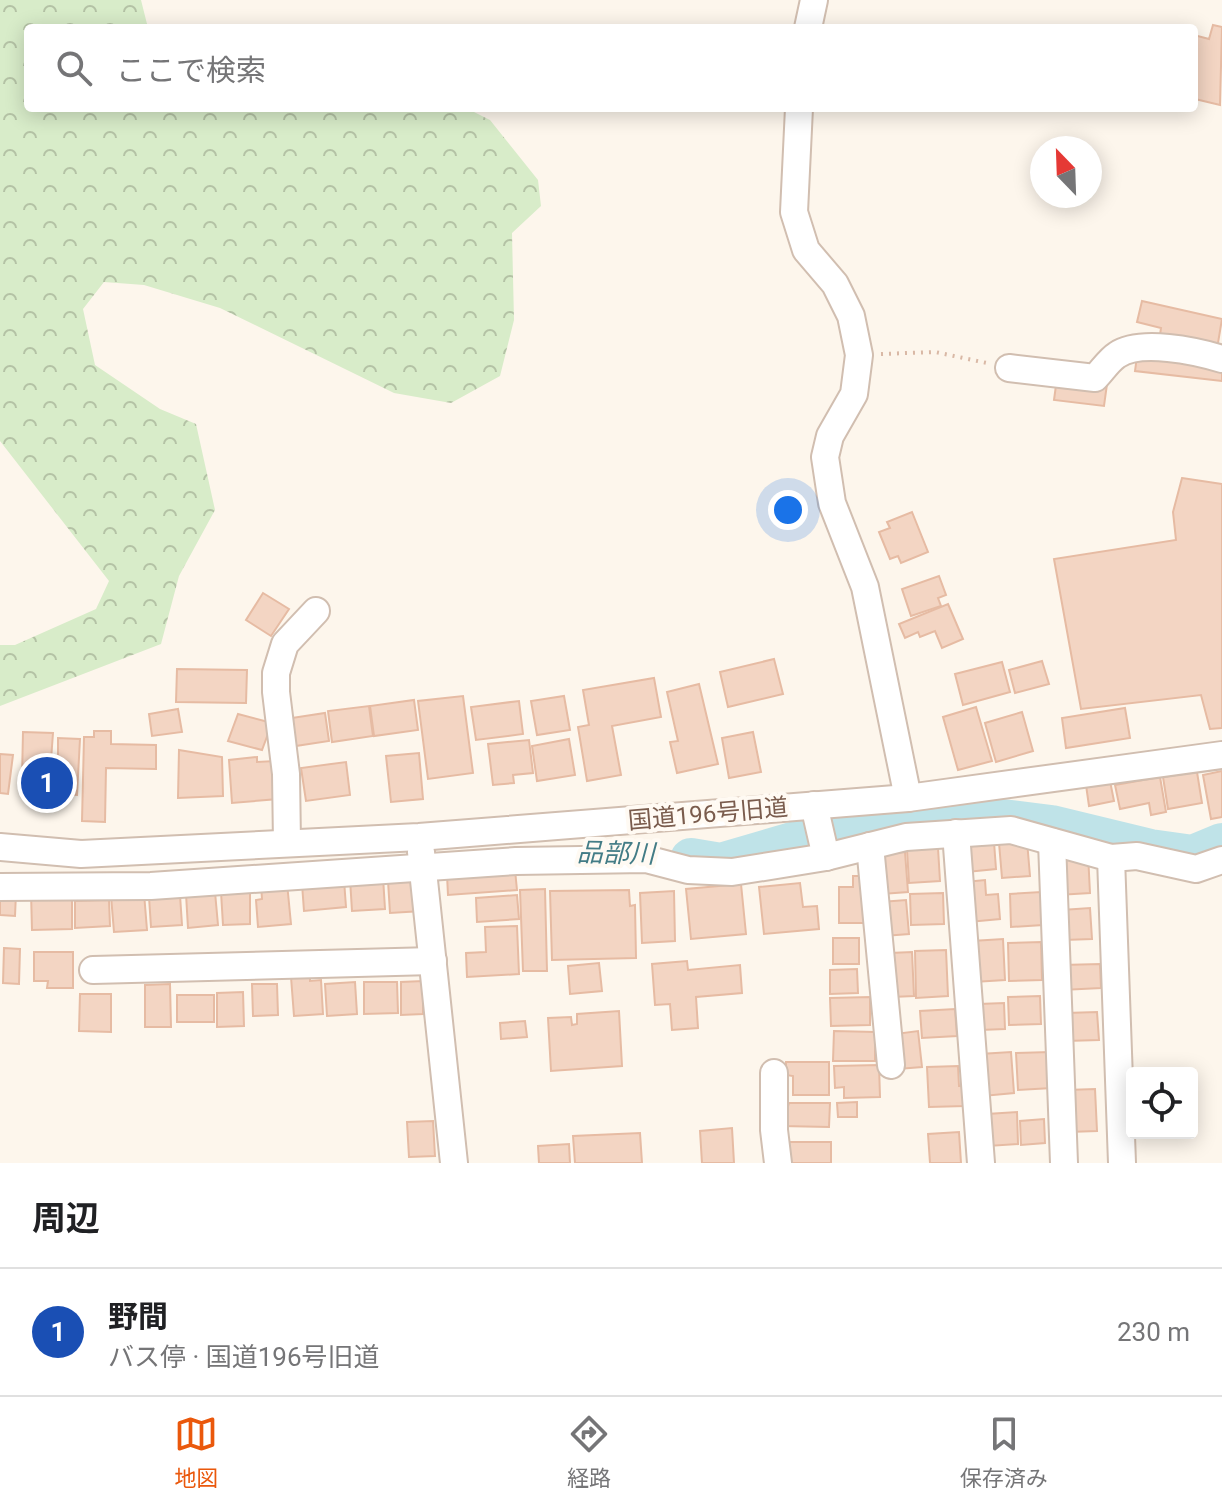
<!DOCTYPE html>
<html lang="ja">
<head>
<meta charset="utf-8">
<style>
	:root { --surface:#fff; --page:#f6f6f6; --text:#202124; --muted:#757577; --line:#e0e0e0; --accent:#ea580c }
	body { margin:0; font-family:Roboto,"Noto Sans JP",sans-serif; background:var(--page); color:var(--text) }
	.controls { position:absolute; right:24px; bottom:24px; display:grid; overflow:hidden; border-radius:8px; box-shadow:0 4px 20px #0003 }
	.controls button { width:72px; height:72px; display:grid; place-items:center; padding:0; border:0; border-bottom:2px solid var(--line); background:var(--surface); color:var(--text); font:40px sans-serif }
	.compass { position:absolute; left:1030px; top:136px; width:72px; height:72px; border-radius:50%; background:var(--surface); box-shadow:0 4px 20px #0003; rotate:337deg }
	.you { position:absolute; left:788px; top:510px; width:28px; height:28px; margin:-20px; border:6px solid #fff; border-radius:50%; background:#1a73e8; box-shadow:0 0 0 12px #1a73e833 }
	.badge { display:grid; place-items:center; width:52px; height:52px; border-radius:50%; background:var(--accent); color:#fff; font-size:26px; font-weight:700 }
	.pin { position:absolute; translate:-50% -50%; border:4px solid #fff; box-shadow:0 2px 8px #0006 }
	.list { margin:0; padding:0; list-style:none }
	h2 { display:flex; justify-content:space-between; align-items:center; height:104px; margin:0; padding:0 32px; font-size:34px }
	h2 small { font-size:26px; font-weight:400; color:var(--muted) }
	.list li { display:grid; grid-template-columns:52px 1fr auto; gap:24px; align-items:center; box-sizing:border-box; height:128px; padding:0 32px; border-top:2px solid var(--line) }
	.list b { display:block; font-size:30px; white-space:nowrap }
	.list p { margin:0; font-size:26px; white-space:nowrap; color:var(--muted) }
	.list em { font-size:26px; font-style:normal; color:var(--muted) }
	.icon { flex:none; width:44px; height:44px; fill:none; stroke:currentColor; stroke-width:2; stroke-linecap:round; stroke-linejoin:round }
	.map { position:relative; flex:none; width:1222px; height:1163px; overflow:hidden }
	.search { position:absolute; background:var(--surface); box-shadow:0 4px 20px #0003; left:24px; right:24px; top:24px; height:88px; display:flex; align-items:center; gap:20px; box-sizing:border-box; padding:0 28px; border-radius:8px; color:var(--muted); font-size:30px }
	.sheet { height:232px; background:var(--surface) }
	nav { display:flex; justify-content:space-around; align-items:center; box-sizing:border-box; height:112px; border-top:2px solid var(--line); background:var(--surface); font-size:22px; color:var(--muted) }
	nav a { display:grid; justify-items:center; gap:4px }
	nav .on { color:var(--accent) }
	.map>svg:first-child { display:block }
	.forest { fill:url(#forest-crowns) }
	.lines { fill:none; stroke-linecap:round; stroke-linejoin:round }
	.river { stroke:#bfe3e8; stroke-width:42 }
	.building { fill:#f3d5c3; stroke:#e6bba3; stroke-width:2 }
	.minor-casing { stroke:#d1beb0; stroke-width:30 }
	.path { stroke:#d9b8a5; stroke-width:4; stroke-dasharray:2 6; stroke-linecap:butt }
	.minor { stroke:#fff; stroke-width:26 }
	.labels { text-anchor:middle; stroke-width:8; stroke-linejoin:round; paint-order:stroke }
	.street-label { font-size:24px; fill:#7a5c4d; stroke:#fffaf3 }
	.water-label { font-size:26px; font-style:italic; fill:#437c86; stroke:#fffaf3 }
</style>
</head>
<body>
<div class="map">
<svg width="1222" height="1163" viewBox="0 0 1222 1163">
	<defs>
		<pattern id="forest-crowns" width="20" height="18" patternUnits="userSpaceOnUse" patternTransform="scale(2)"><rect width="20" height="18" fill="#d8ecc9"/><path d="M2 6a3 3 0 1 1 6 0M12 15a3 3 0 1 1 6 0" fill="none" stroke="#b4c2a5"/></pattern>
	</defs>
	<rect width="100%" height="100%" fill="#fdf6ec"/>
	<!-- forest -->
	<path class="forest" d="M 0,0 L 141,0 L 148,28 L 28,28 L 28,108 L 166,108 L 167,110 L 466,108 L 490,120 L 538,180 L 541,206 L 512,233 L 514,320 L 500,376 L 451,403 L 394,393 L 220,308 L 144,285 L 104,282 L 83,309 L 95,365 L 160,409 L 196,424 L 215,510 L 179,576 L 161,644 L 0,706 L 0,645 L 15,645 L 96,609 L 109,581 L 0,441 Z"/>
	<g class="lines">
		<!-- river -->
		<path class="river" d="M 691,859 L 721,864 L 837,830 L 1003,820 L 1051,826 L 1150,850 L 1193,856 L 1222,844"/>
	</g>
	<!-- building -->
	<g class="building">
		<path d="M 1213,25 L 1222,27 L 1220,105 L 1195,99 L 1194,103 L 1194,35 L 1209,39 Z"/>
		<path d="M 1142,301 L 1222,319 L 1217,349 L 1160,335 L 1161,328 L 1137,322 Z"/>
		<path d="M 1137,356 L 1222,365 L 1222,381 L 1135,371 Z"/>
		<path d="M 1057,378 L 1107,384 L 1104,406 L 1054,400 Z"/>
		<path d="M 1182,478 L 1222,484 L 1222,728 L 1210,729 L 1201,695 L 1081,709 L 1054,559 L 1176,540 L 1173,512 Z"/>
		<path d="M 912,512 L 928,552 L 901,563 L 898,556 L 890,559 L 879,532 L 890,528 L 887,522 Z"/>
		<path d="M 939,576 L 946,595 L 938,598 L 941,606 L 911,616 L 902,589 Z"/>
		<path d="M 263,593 L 289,609 L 271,636 L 246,620 Z"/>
		<path d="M 948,604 L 963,639 L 942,648 L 935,631 L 920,637 L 918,632 L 905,638 L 899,624 Z"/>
		<path d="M 774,659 L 783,694 L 728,707 L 720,672 Z"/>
		<path d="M 1042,661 L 1049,684 L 1015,693 L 1009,670 Z"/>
		<path d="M 1002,662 L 1010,692 L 963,705 L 955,674 Z"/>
		<path d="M 177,669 L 247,670 L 246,703 L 176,702 Z"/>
		<path d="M 654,678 L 661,717 L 612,726 L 621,775 L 587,781 L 578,727 L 589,725 L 583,690 Z"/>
		<path d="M 699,684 L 718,764 L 677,773 L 670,742 L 678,741 L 667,692 Z"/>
		<path d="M 463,696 L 473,773 L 428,779 L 418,701 Z"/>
		<path d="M 564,696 L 570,730 L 537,735 L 531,701 Z"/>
		<path d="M 414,700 L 418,730 L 374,736 L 370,706 Z"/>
		<path d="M 519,701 L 523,734 L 476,740 L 471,707 Z"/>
		<path d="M 369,706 L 373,736 L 332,742 L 328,711 Z"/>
		<path d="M 976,707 L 992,761 L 958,770 L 943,717 Z"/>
		<path d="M 1125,708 L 1130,738 L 1066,748 L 1062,718 Z"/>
		<path d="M 178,709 L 182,732 L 152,736 L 149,714 Z"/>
		<path d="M 1022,712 L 1033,751 L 996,762 L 985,723 Z"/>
		<path d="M 325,713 L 329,741 L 289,747 L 285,719 Z"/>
		<path d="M 238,714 L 272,723 L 262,750 L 228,741 Z"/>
		<path d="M 94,731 L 111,731 L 111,744 L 156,745 L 156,769 L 106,768 L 105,822 L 82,821 L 84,737 L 94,737 Z"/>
		<path d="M 23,732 L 53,733 L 51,760 L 58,760 L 58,738 L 80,739 L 77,795 L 39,793 L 40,778 L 22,778 Z"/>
		<path d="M 753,732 L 761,772 L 729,778 L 722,738 Z"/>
		<path d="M 569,739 L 575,775 L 537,781 L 532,746 Z"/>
		<path d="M 529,740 L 533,773 L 513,775 L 514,783 L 493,785 L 488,744 Z"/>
		<path d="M 179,750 L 222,757 L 223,796 L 178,798 Z"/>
		<path d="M 419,753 L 423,799 L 391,802 L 386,756 Z"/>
		<path d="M 0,754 L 13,755 L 8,794 L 0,793 Z"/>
		<path d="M 257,757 L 257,762 L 275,761 L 278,799 L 232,803 L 229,760 Z"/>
		<path d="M 346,762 L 350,795 L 306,801 L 301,768 Z"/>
		<path d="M 1222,771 L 1222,817 L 1211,819 L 1203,775 Z"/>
		<path d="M 1197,772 L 1202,803 L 1168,809 L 1163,777 Z"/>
		<path d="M 1160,777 L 1166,812 L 1151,815 L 1149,803 L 1120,809 L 1115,785 Z"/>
		<path d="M 1110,781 L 1114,801 L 1089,806 L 1086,785 Z"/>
		<path d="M 1027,841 L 1030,876 L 1002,878 L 999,843 Z"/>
		<path d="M 994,842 L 996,869 L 967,872 L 965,845 Z"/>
		<path d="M 938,848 L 940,881 L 909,883 L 907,850 Z"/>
		<path d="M 905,852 L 908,892 L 882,894 L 879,854 Z"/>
		<path d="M 1088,854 L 1090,893 L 1058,895 L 1057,856 Z"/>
		<path d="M 515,870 L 517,890 L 448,895 L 447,875 Z"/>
		<path d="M 853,876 L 866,876 L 866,923 L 839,923 L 839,887 L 853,887 Z"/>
		<path d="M 383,877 L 385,909 L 352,911 L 350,879 Z"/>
		<path d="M 420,879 L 422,911 L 390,913 L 388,881 Z"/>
		<path d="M 344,880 L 346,907 L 304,911 L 302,884 Z"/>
		<path d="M 985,880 L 986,895 L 998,894 L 1000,919 L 969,922 L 965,882 Z"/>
		<path d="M 287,883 L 291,924 L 258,927 L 256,900 L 262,899 L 261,885 Z"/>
		<path d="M 800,883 L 803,907 L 817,906 L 819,929 L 764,934 L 759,887 Z"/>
		<path d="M 741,884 L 746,934 L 691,939 L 686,889 Z"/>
		<path d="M 250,889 L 250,924 L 223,925 L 221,892 Z"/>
		<path d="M 545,889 L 547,971 L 523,971 L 520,890 Z"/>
		<path d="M 629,890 L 630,906 L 635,905 L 636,958 L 552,960 L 550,891 Z"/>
		<path d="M 674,891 L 675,941 L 642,943 L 640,893 Z"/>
		<path d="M 0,892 L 16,893 L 15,916 L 0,915 Z"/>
		<path d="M 31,892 L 72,892 L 72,929 L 32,930 Z"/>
		<path d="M 215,892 L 218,925 L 188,928 L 186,894 Z"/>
		<path d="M 1041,892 L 1043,925 L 1011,927 L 1010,894 Z"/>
		<path d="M 144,893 L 147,930 L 114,932 L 111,896 Z"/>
		<path d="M 943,893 L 944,924 L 911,925 L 910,894 Z"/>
		<path d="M 180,895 L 182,925 L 151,927 L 149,897 Z"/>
		<path d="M 517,895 L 519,919 L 477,922 L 476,898 Z"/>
		<path d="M 109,900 L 110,926 L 75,928 L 75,901 Z"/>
		<path d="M 906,900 L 909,934 L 884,936 L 881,902 Z"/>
		<path d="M 1090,908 L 1092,939 L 1064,940 L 1062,910 Z"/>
		<path d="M 517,926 L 519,974 L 467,977 L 466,953 L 486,952 L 485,927 Z"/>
		<rect x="833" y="938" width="26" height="26"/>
		<path d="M 1003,939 L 1005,980 L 974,982 L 972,941 Z"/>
		<path d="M 1041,942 L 1042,980 L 1009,981 L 1008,943 Z"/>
		<path d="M 4,948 L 20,949 L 19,984 L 3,983 Z"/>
		<path d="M 946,950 L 948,996 L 916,998 L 915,951 Z"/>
		<path d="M 34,952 L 73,952 L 73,988 L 47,988 L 48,981 L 34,981 Z"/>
		<path d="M 912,952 L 914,996 L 892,997 L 890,953 Z"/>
		<path d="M 687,961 L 688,970 L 740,965 L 742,993 L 696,997 L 698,1028 L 672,1030 L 670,1004 L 655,1005 L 652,964 Z"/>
		<path d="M 599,963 L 602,991 L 570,994 L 568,966 Z"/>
		<path d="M 1100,964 L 1101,988 L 1062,990 L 1062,965 Z"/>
		<path d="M 857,969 L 858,993 L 830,994 L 830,970 Z"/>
		<path d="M 310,976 L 310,981 L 321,980 L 323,1014 L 294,1016 L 291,977 Z"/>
		<path d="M 423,981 L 423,1014 L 401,1015 L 401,982 Z"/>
		<path d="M 355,982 L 357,1014 L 327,1016 L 325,984 Z"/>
		<path d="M 364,982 L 397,982 L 398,1013 L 364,1014 Z"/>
		<path d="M 170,984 L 171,1027 L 145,1027 L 145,985 Z"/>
		<path d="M 252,984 L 277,984 L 278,1015 L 253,1016 Z"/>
		<path d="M 243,992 L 244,1026 L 217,1027 L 217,993 Z"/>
		<path d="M 80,994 L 111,994 L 111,1032 L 79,1031 Z"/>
		<rect x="177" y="995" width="37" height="27"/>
		<path d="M 1040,996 L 1041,1024 L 1009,1025 L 1008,997 Z"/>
		<path d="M 870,997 L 870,1025 L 831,1026 L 830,998 Z"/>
		<path d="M 1004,1003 L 1005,1029 L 980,1030 L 979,1004 Z"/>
		<path d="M 955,1009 L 957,1036 L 922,1038 L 920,1011 Z"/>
		<path d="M 619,1011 L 622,1066 L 551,1071 L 548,1018 L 571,1017 L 572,1025 L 577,1024 L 577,1014 Z"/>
		<path d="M 1097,1012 L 1099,1040 L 1066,1041 L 1066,1013 Z"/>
		<path d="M 525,1021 L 527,1037 L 501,1039 L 500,1023 Z"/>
		<path d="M 834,1031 L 875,1032 L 875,1061 L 833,1061 Z"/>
		<path d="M 918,1031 L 922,1067 L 898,1069 L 895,1034 Z"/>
		<path d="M 1011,1052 L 1014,1093 L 983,1096 L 980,1054 Z"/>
		<path d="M 1050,1052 L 1052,1088 L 1018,1090 L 1016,1053 Z"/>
		<path d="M 786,1062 L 829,1062 L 829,1095 L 793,1095 L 793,1076 L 786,1075 Z"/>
		<path d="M 879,1065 L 880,1097 L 844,1098 L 844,1087 L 835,1088 L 834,1066 Z"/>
		<path d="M 958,1066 L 959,1086 L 964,1086 L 965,1106 L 929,1107 L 927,1067 Z"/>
		<path d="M 1095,1089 L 1097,1131 L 1068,1132 L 1067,1090 Z"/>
		<path d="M 857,1102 L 857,1117 L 838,1117 L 837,1103 Z"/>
		<path d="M 789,1103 L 830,1103 L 829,1127 L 782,1126 Z"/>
		<path d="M 1017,1112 L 1018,1144 L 988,1146 L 987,1114 Z"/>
		<path d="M 1044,1119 L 1045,1143 L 1021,1145 L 1020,1121 Z"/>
		<path d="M 433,1121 L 435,1156 L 409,1157 L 407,1122 Z"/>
		<path d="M 732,1128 L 734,1163 L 702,1163 L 700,1131 Z"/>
		<path d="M 959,1132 L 961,1163 L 930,1163 L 928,1134 Z"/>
		<path d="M 640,1133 L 642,1163 L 575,1163 L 573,1136 Z"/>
		<rect x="789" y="1142" width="42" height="21"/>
		<path d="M 569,1144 L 570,1163 L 539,1163 L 538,1146 Z"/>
	</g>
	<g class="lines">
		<defs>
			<g id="minor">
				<path d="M 808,28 L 814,0"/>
				<path d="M 799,108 L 794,212 L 806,250 L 835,284 L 851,316 L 859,355 L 854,394 L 830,436 L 825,457 L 832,503 L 865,587 L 908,798"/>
				<path d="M 1009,368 L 1095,378 C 1102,371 1109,360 1117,355 C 1140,339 1196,351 1222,359"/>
				<path d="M 814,805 L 826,857"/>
				<path d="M 956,833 L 981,1163"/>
				<path d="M 1052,842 L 1064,1163"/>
				<path d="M 287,843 L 286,774 L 276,692 L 276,673 L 285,644 L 316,611"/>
				<path d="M 870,846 L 891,1065"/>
				<path d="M 0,847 L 81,854 L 419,837 L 908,798 L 1222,755"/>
				<path d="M 421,852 L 454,1163"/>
				<path d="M 1111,858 L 1137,856 L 1196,869 L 1222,860"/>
				<path d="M 0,887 L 151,886 L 516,861 L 646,859 L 688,870 L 732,872 L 826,857 L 906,837 L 1011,830 L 1111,858 L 1122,1163"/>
				<path d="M 93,970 L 433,961"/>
				<path d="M 774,1073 L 774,1130 L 778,1163"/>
			</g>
		</defs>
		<!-- minor casing -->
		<use href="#minor" class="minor-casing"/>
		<!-- path -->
		<path class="path" d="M 881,354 L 935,352 L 987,363"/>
		<!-- minor -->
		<use href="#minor" class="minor"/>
	</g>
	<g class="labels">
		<!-- street labels -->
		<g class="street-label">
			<text transform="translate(708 814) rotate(-5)" y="8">国道196号旧道</text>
		</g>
		<!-- water labels -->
		<g class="water-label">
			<text transform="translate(616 853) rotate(1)" y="9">品部川</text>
		</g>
	</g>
</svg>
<div class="controls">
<button><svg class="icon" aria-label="locate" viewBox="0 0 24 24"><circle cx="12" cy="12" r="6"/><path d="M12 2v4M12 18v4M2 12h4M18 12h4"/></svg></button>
</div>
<svg class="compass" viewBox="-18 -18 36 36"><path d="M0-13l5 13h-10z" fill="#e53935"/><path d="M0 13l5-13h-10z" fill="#757577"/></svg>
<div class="you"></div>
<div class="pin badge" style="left:47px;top:783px;background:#1a4fb4">1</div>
<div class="search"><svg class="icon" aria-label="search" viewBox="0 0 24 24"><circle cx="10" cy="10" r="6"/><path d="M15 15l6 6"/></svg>ここで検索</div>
</div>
<section class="sheet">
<h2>周辺<small></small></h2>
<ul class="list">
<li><span class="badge" style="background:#1a4fb4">1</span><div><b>野間</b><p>バス停 · 国道196号旧道</p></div><em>230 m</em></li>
</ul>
</section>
<nav>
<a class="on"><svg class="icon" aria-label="map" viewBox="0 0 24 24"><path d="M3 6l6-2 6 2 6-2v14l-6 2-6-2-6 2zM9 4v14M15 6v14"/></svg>地図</a>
<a><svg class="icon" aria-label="directions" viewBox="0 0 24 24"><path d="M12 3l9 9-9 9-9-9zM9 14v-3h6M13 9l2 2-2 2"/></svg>経路</a>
<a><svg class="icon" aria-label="saved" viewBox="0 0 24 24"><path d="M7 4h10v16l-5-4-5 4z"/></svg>保存済み</a>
</nav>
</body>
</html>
